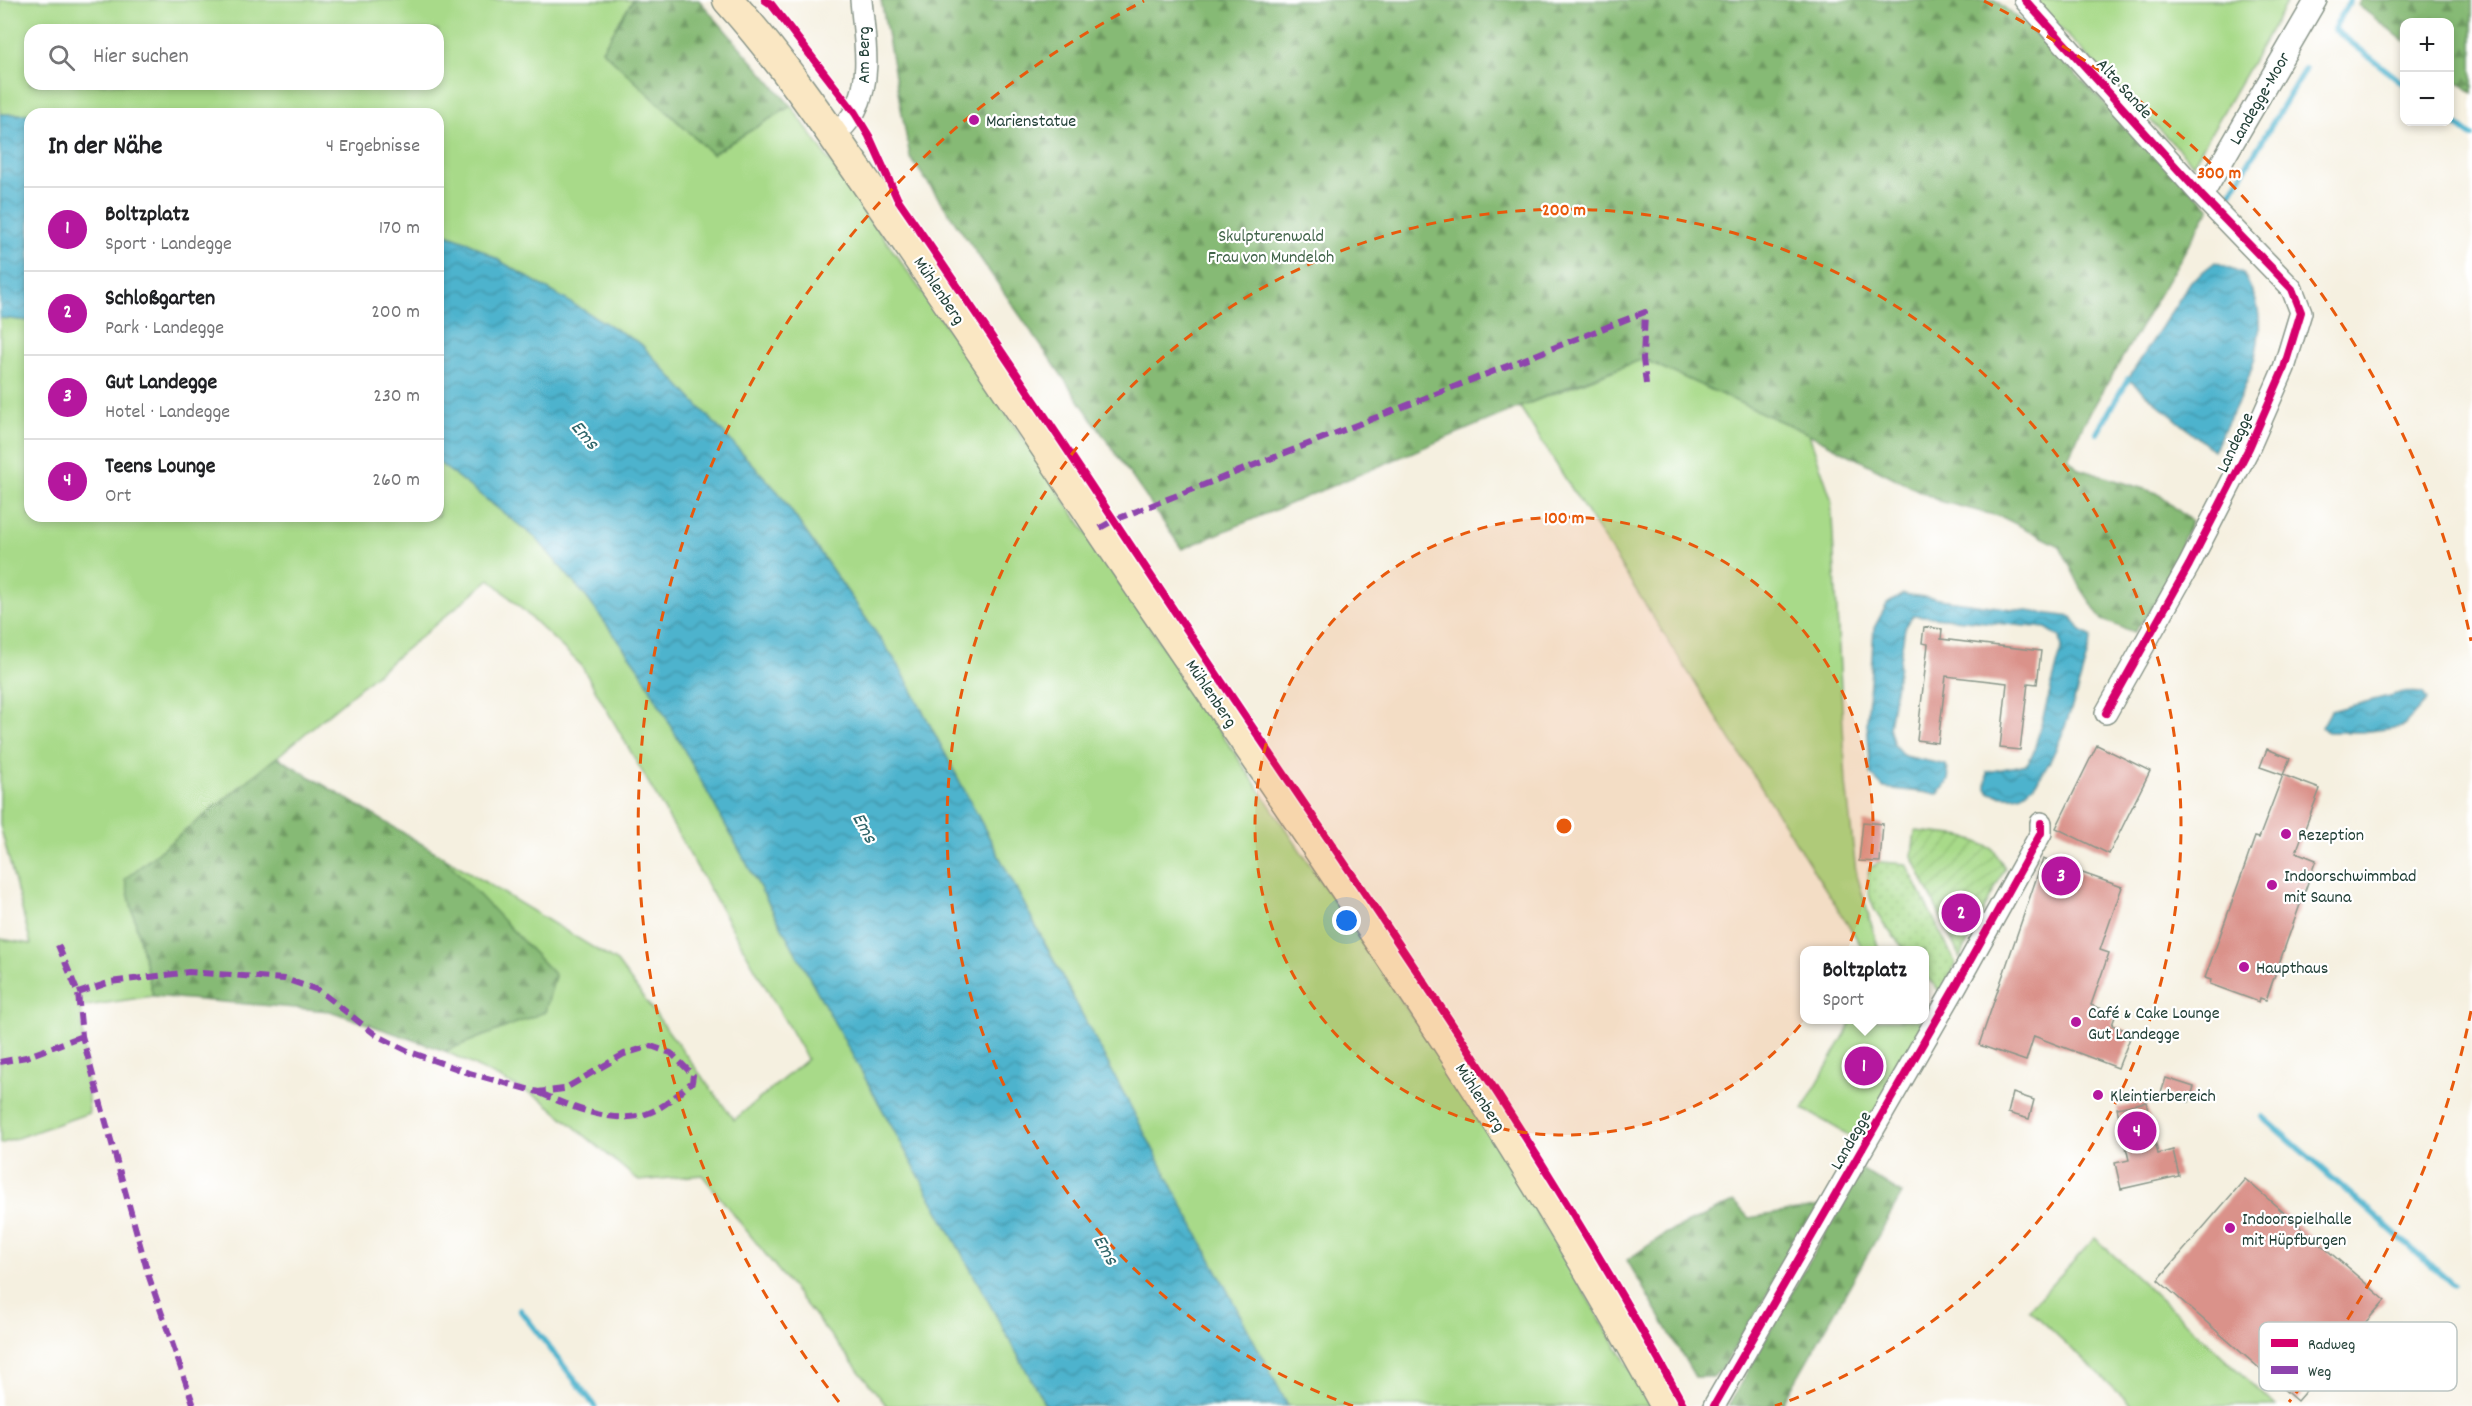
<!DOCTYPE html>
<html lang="de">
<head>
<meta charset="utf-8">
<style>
	:root { --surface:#fff; --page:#f6f6f6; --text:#202124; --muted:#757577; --line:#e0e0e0; --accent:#b5179e }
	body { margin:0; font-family:Dekko,sans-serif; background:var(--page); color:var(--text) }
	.controls { position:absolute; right:18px; top:18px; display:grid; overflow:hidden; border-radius:12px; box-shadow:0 3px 9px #0003 }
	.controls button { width:54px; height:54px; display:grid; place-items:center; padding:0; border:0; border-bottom:2px solid var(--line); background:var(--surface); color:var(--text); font:30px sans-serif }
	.you { position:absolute; left:1347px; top:921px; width:21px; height:21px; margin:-15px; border:4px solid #fff; border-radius:50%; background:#1a73e8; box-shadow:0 0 0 9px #1a73e833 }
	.badge { display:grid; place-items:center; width:39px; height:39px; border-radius:50%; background:var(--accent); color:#fff; font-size:20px; font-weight:700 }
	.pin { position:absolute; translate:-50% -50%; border:3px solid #fff; box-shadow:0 2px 6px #0006 }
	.popup { position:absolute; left:1800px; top:946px; width:129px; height:78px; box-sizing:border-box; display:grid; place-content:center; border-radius:12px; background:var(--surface); filter:drop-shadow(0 2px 4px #0005); font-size:20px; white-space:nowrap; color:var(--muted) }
	.popup b { font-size:22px; color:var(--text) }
	.popup::after { content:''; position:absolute; left:50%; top:100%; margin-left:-12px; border:12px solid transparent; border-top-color:var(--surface) }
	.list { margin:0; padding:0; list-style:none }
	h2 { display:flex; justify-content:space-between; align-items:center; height:78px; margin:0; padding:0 24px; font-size:26px }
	h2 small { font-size:20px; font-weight:400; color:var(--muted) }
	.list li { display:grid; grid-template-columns:39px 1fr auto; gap:18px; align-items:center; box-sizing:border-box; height:84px; padding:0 24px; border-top:2px solid var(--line) }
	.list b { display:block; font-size:22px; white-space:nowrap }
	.list p { margin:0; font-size:20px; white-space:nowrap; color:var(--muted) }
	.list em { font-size:20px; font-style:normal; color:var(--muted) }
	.icon { flex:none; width:33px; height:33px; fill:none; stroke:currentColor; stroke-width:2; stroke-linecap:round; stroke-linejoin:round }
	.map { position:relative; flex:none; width:2472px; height:1406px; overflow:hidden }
	.search { position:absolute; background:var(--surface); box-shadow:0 3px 9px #0003; left:24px; top:24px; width:420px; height:66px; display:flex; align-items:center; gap:15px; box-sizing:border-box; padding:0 21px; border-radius:18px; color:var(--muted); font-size:22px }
	.panel { position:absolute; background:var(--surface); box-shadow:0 3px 9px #0003; left:24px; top:108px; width:420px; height:414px; border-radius:18px }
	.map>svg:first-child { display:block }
	.grass { fill:#a8da89; stroke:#648c5e; stroke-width:1.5; fill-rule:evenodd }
	.forest { fill:url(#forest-firs); stroke:#527c54; stroke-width:1.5 }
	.park { fill:url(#park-dots); stroke:#648c5e; stroke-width:1.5 }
	.garden { fill:url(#garden-furrows); stroke:#648c5e; stroke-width:1.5 }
	.water { fill:url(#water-waves); stroke:#367880; stroke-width:1.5 }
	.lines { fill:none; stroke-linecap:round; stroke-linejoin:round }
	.stream { stroke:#4eb3cd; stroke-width:6 }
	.building { fill:#da928a }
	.street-casing { stroke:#8a968a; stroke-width:24 }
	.secondary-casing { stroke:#8a968a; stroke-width:33 }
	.street { stroke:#fff; stroke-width:21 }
	.secondary { stroke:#fae7c3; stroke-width:30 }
	.quiet { stroke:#8e44ad; stroke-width:6; stroke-dasharray:12 6; stroke-linecap:butt }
	.cycleway-casing { stroke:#fff; stroke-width:11 }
	.cycleway { stroke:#d6006c; stroke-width:8 }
	.ring { fill:none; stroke:#e8590c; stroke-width:3; stroke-dasharray:10 8 }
	.poi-dot { fill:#b5179e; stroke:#fff; stroke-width:2 }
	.labels { text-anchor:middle; stroke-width:4.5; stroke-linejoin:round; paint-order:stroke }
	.street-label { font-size:18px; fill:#1f3d34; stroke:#fff }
	.poi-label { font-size:18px; fill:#1f3d34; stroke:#fff; text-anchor:start }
	.park-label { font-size:18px; fill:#416449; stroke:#fff }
	.water-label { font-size:20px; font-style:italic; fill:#2f666a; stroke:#fff }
	.key { fill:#fff; stroke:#bcc5c2; stroke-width:1.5 }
	.key-label { font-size:16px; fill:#1f3d34 }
	.centre { fill:#e8590c; stroke:#fff; stroke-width:3 }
	.ring-label { font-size:18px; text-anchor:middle; font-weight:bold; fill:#e8590c; stroke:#fff; stroke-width:4.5; stroke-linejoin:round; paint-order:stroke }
</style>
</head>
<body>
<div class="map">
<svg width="2472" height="1406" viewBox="0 0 2472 1406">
	<defs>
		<pattern id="forest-firs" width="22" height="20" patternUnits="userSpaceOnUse" patternTransform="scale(1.5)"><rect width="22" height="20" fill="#86ba75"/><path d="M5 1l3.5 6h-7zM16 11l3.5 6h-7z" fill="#6d9861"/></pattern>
		<pattern id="park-dots" width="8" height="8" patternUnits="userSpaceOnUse" patternTransform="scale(1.5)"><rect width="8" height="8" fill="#a8da89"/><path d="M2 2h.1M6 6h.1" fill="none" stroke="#90bc77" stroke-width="1.8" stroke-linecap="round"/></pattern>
		<pattern id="garden-furrows" width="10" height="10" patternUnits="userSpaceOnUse" patternTransform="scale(1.5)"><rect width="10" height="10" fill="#a8da89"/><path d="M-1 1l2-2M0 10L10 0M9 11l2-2" fill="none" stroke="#90bc77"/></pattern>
		<pattern id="water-waves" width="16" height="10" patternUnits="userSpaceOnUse" patternTransform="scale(1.5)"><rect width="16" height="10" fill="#4eb3cd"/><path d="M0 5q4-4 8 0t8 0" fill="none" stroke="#4093a7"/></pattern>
	</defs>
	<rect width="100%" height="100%" fill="#fff"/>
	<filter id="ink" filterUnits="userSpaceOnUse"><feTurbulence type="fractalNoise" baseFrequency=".0167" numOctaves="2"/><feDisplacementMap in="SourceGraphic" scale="12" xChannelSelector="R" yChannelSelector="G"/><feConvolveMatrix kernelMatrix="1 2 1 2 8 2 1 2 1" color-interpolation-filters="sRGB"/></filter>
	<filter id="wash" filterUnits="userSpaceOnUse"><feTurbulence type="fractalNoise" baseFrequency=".008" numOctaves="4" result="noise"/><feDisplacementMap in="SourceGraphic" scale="24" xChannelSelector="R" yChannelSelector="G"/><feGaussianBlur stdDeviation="1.35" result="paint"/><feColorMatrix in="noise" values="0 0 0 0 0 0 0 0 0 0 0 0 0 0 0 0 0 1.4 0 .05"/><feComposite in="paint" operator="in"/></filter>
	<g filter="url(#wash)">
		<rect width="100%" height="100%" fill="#f5f0e0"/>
		<!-- grass -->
		<g class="grass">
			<path d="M 0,0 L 633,0 L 602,50 L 712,154 L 791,106 L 968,357 L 1477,1113 L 1652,1406 L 1288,1406 L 899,666 L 778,492 L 641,344 L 468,242 L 438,231 L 438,114 L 0,114 ZM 30,30 L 438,30 L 438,84 L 30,84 Z"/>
			<path d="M 2033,0 L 2288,0 L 2193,164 Z"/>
			<path d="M 0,318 L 30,321 L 30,516 L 438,516 L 438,462 L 536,538 L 587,598 L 640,670 L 1046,1406 L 887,1406 L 702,1175 L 639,1181 L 541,1099 L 445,1051 L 545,1012 L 555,976 L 442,856 L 617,962 L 734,1120 L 807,1059 L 581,665 L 490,579 L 277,757 L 125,879 L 153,996 L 81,1007 L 89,1113 L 0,1144 L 0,939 L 31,944 L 0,825 Z"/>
			<path d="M 1643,359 L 1809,434 L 1831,498 L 1846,783 L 1856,872 L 1879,950 L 1864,950 L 1520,407 Z"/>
			<path d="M 1853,1020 L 1917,1020 L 1925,1024 L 1859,1141 L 1803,1109 Z"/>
			<path d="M 2095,1238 L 2276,1406 L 2133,1406 L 2029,1309 Z"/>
		</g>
		<!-- forest -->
		<g class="forest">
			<path d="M 633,0 L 699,0 L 791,106 L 712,154 L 602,50 Z"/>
			<path d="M 881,0 L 1995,0 L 2027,26 L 2210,208 L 2084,423 L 2068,458 L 2079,469 L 2157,493 L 2191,521 L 2157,603 L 2134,632 L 2102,620 L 2081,588 L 2060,546 L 2002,517 L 1939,501 L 1809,434 L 1643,359 L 1565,388 L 1182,549 L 910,157 Z"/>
			<path d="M 2361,0 L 2472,0 L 2472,93 L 2450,75 L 2450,22 L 2404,22 L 2404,41 L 2358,5 Z"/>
			<path d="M 277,757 L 442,856 L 555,975 L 545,1012 L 445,1051 L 330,1011 L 153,996 L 125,879 Z"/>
			<path d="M 1861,1169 L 1902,1194 L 1781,1406 L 1728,1406 Z"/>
			<path d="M 1734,1202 L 1749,1218 L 1821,1206 L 1724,1365 L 1713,1377 L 1695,1377 L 1627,1260 L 1667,1233 Z"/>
		</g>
		<!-- park -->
		<path class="park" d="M 1880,862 L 1906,864 L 1956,964 L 1941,992 L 1924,975 L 1924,950 L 1905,950 C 1884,924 1862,905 1869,868 Z"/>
		<!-- garden -->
		<path class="garden" d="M 1915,831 L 1964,836 L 1993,849 L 2005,868 L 1960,958 L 1912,856 Z"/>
		<!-- water -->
		<g class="water">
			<path d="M 0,114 L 30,114 L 30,321 L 0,318 Z"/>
			<path d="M 438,231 L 468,242 L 641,344 L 778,492 L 899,666 L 1288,1406 L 1046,1406 L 640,670 L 587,598 L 536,538 L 438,462 Z"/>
			<path d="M 2215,262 L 2243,273 C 2247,282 2252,290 2255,298 C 2272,346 2235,410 2213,450 L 2128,379 L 2191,281 Z"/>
			<path d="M 1903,594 L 2072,617 L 2081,631 L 2092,637 C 2082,675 2058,770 2026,792 C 2016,799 2001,796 1990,793 L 1986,787 L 1987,772 L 2027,764 L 2033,754 L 2062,648 L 2060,637 L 2046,628 L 1913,615 L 1905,628 L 1889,727 L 1894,745 L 1904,756 L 1946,765 C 1952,777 1947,785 1938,794 L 1884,788 L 1871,775 L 1867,723 L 1874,628 L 1887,604 Z"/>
			<path d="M 2404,692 L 2423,693 L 2427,700 L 2402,727 L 2362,732 L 2327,732 L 2322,727 L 2331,711 Z"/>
		</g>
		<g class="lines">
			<!-- stream -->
			<g class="stream">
				<path d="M 2350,0 L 2334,29 L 2404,84"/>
				<path d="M 2450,119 L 2472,136"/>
				<path d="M 2229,196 L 2305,69"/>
				<path d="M 2097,433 L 2128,379"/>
				<path d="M 2263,1117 L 2453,1285"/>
				<path d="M 520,1310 L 595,1406"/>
			</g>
		</g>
		<g id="blocks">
			<!-- building -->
			<g class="building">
				<path d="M 1924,627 L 1942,629 L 1941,639 L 2041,651 L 2037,684 L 2028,683 L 2020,750 L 2000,748 L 2007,683 L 1946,676 L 1938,743 L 1917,740 L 1928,644 L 1922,643 Z"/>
				<path d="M 2097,745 L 2150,771 L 2109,854 L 2056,828 Z"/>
				<path d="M 2267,749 L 2290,758 L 2283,775 L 2260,767 Z"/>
				<path d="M 2283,775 L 2320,789 L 2296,852 L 2316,860 L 2266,1000 L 2260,998 L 2259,1002 L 2210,984 L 2211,980 L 2205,978 L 2255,837 L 2259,838 Z"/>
				<path d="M 1863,822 L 1883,824 L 1880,862 L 1859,861 Z"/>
				<path d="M 2043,859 L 2122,887 L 2100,950 L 2109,953 L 2091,1005 L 2116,1014 L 2112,1025 L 2132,1033 L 2118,1068 L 2034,1036 L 2026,1061 L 1979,1045 Z"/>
				<path d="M 2166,1078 L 2194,1087 L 2189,1102 L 2161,1093 Z"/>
				<path d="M 2013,1093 L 2034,1100 L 2029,1119 L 2008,1113 Z"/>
				<path d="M 2146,1102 L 2158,1154 L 2173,1150 L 2179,1176 L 2121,1189 L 2115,1163 L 2129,1160 L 2117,1108 Z"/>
				<path d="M 2245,1179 L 2385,1300 L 2297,1401 L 2158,1280 Z"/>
			</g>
		</g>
	</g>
	<g filter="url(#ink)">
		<use href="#blocks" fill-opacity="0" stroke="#8a968a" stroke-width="1.5"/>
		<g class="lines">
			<defs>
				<g id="street">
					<path d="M 2025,0 L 2202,196 L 2292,289 L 2301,312 L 2284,368 L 2249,448 L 2189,565 L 2106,713"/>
					<path d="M 834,137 C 841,129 850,121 855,111 C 873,78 864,36 861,0"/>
					<path d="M 2202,196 L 2316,0"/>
					<path d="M 1714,1406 L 1956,986 L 2041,833 L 2041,823"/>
				</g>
				<path id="secondary" d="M 728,0 C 781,59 826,125 871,190 C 949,301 1024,415 1100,528 C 1294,816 1500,1100 1666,1406"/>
			</defs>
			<!-- street casing -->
			<use href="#street" class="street-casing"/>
			<!-- secondary casing -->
			<use href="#secondary" class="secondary-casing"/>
			<!-- street -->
			<use href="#street" class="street"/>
			<!-- secondary -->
			<use href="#secondary" class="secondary"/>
			<!-- quiet -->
			<g class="quiet">
				<path d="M 1100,528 L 1114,520 L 1645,312 L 1643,359 L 1646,384"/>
				<path d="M 58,945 L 78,993 L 82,1036 L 149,1277 L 194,1406"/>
				<path d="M 78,993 L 111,982 L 189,972 L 285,979 L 318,990 L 376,1035 L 410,1052 L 469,1073 L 538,1092 L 564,1089 L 624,1054 L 651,1046 L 671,1053 L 693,1075 L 692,1082 C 678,1094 664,1108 646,1114 C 611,1125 569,1106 538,1092"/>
				<path d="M 0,1062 L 26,1057 L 82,1036"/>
			</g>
			<defs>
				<g id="cycleway">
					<path d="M 765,0 L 771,4 L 855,113 L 869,136 L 897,198 C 1020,375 1136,556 1257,734 C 1406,954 1557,1172 1684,1406"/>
					<path d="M 2025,0 L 2202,196 L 2292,289 L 2301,312 L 2284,368 L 2249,448 L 2189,565 L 2106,713"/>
					<path d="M 1714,1406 L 1956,986 L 2041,833 L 2041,823"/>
				</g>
			</defs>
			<!-- cycleway casing -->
			<use href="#cycleway" class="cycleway-casing"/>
			<!-- cycleway -->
			<use href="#cycleway" class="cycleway"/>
		</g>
	</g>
	<!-- distance rings -->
	<circle cx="1564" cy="826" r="309" fill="#e8590c" fill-opacity=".12"/>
	<g class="ring">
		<circle cx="1564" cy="826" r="309"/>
		<path d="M1353 1406A617 617 0 1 1 1775 1406"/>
		<path d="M2471 1011A926 926 0 0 1 2289 1402M839 1402A926 926 0 0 1 1144 1M1984 1A926 926 0 0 1 2471 641"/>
	</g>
	<!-- markers -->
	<g class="poi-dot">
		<circle cx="974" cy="120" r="6"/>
		<circle cx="2286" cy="834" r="6"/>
		<circle cx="2272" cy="885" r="6"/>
		<circle cx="2244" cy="967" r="6"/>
		<circle cx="2076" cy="1022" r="6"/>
		<circle cx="2098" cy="1095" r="6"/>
		<circle cx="2230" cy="1228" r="6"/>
	</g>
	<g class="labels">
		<!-- street labels -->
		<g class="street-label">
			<text transform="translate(863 55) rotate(-90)" y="6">Am Berg</text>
			<text transform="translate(2125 88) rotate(48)" y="6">Alte Sande</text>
			<text transform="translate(2259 98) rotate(-60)" y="6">Landegge-Moor</text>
			<text transform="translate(940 290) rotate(56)" y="6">Mühlenberg</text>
			<text transform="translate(2234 442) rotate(-65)" y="6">Landegge</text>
			<text transform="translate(1212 693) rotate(56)" y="6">Mühlenberg</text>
			<text transform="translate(1481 1097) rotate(57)" y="6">Mühlenberg</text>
			<text transform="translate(1850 1140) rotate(-60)" y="6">Landegge</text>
		</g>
		<!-- poi labels -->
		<g class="poi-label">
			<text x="986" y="126">Marienstatue</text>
			<text x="2298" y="840">Rezeption</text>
			<text x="2284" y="881">Indoorschwimmbad<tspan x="2284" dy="21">mit Sauna</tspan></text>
			<text x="2256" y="973">Haupthaus</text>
			<text x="2088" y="1018">Café &amp; Cake Lounge<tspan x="2088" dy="21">Gut Landegge</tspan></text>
			<text x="2110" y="1101">Kleintierbereich</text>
			<text x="2242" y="1224">Indoorspielhalle<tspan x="2242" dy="21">mit Hüpfburgen</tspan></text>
		</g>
		<!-- park labels -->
		<g class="park-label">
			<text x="1271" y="241">Skulpturenwald<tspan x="1271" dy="21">Frau von Mundeloh</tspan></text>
		</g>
		<!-- water labels -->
		<g class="water-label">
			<text transform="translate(586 434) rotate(49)" y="7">Ems</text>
			<text transform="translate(866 827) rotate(61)" y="7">Ems</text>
			<text transform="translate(1107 1249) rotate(60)" y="7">Ems</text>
		</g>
	</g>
	<!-- legend -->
	<rect x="2259" y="1322" width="198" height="69" rx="9" class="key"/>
	<rect x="2271" y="1339" width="27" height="8" fill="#d6006c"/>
	<rect x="2271" y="1366" width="27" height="8" fill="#8e44ad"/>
	<g class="key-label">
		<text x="2308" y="1349">Radweg</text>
		<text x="2308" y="1376">Weg</text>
	</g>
	<circle cx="1564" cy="826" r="9" class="centre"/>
	<g class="ring-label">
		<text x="2219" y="178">300 m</text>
		<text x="1564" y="215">200 m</text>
		<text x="1564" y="523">100 m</text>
	</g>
</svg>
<div class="controls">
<button>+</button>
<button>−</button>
</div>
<div class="you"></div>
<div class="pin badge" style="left:1864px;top:1066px">1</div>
<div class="popup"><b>Boltzplatz</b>Sport</div>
<div class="pin badge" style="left:1961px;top:913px">2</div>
<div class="pin badge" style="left:2061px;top:876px">3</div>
<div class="pin badge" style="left:2137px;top:1131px">4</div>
<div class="search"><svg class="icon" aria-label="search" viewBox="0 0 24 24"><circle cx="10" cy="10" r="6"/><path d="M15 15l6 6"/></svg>Hier suchen</div>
<section class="panel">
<h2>In der Nähe<small>4 Ergebnisse</small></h2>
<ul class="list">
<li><span class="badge">1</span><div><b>Boltzplatz</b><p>Sport · Landegge</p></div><em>170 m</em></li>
<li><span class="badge">2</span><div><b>Schloßgarten</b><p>Park · Landegge</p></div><em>200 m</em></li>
<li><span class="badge">3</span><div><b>Gut Landegge</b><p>Hotel · Landegge</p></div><em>230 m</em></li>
<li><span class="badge">4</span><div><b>Teens Lounge</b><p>Ort</p></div><em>260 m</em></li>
</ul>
</section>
</div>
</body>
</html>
